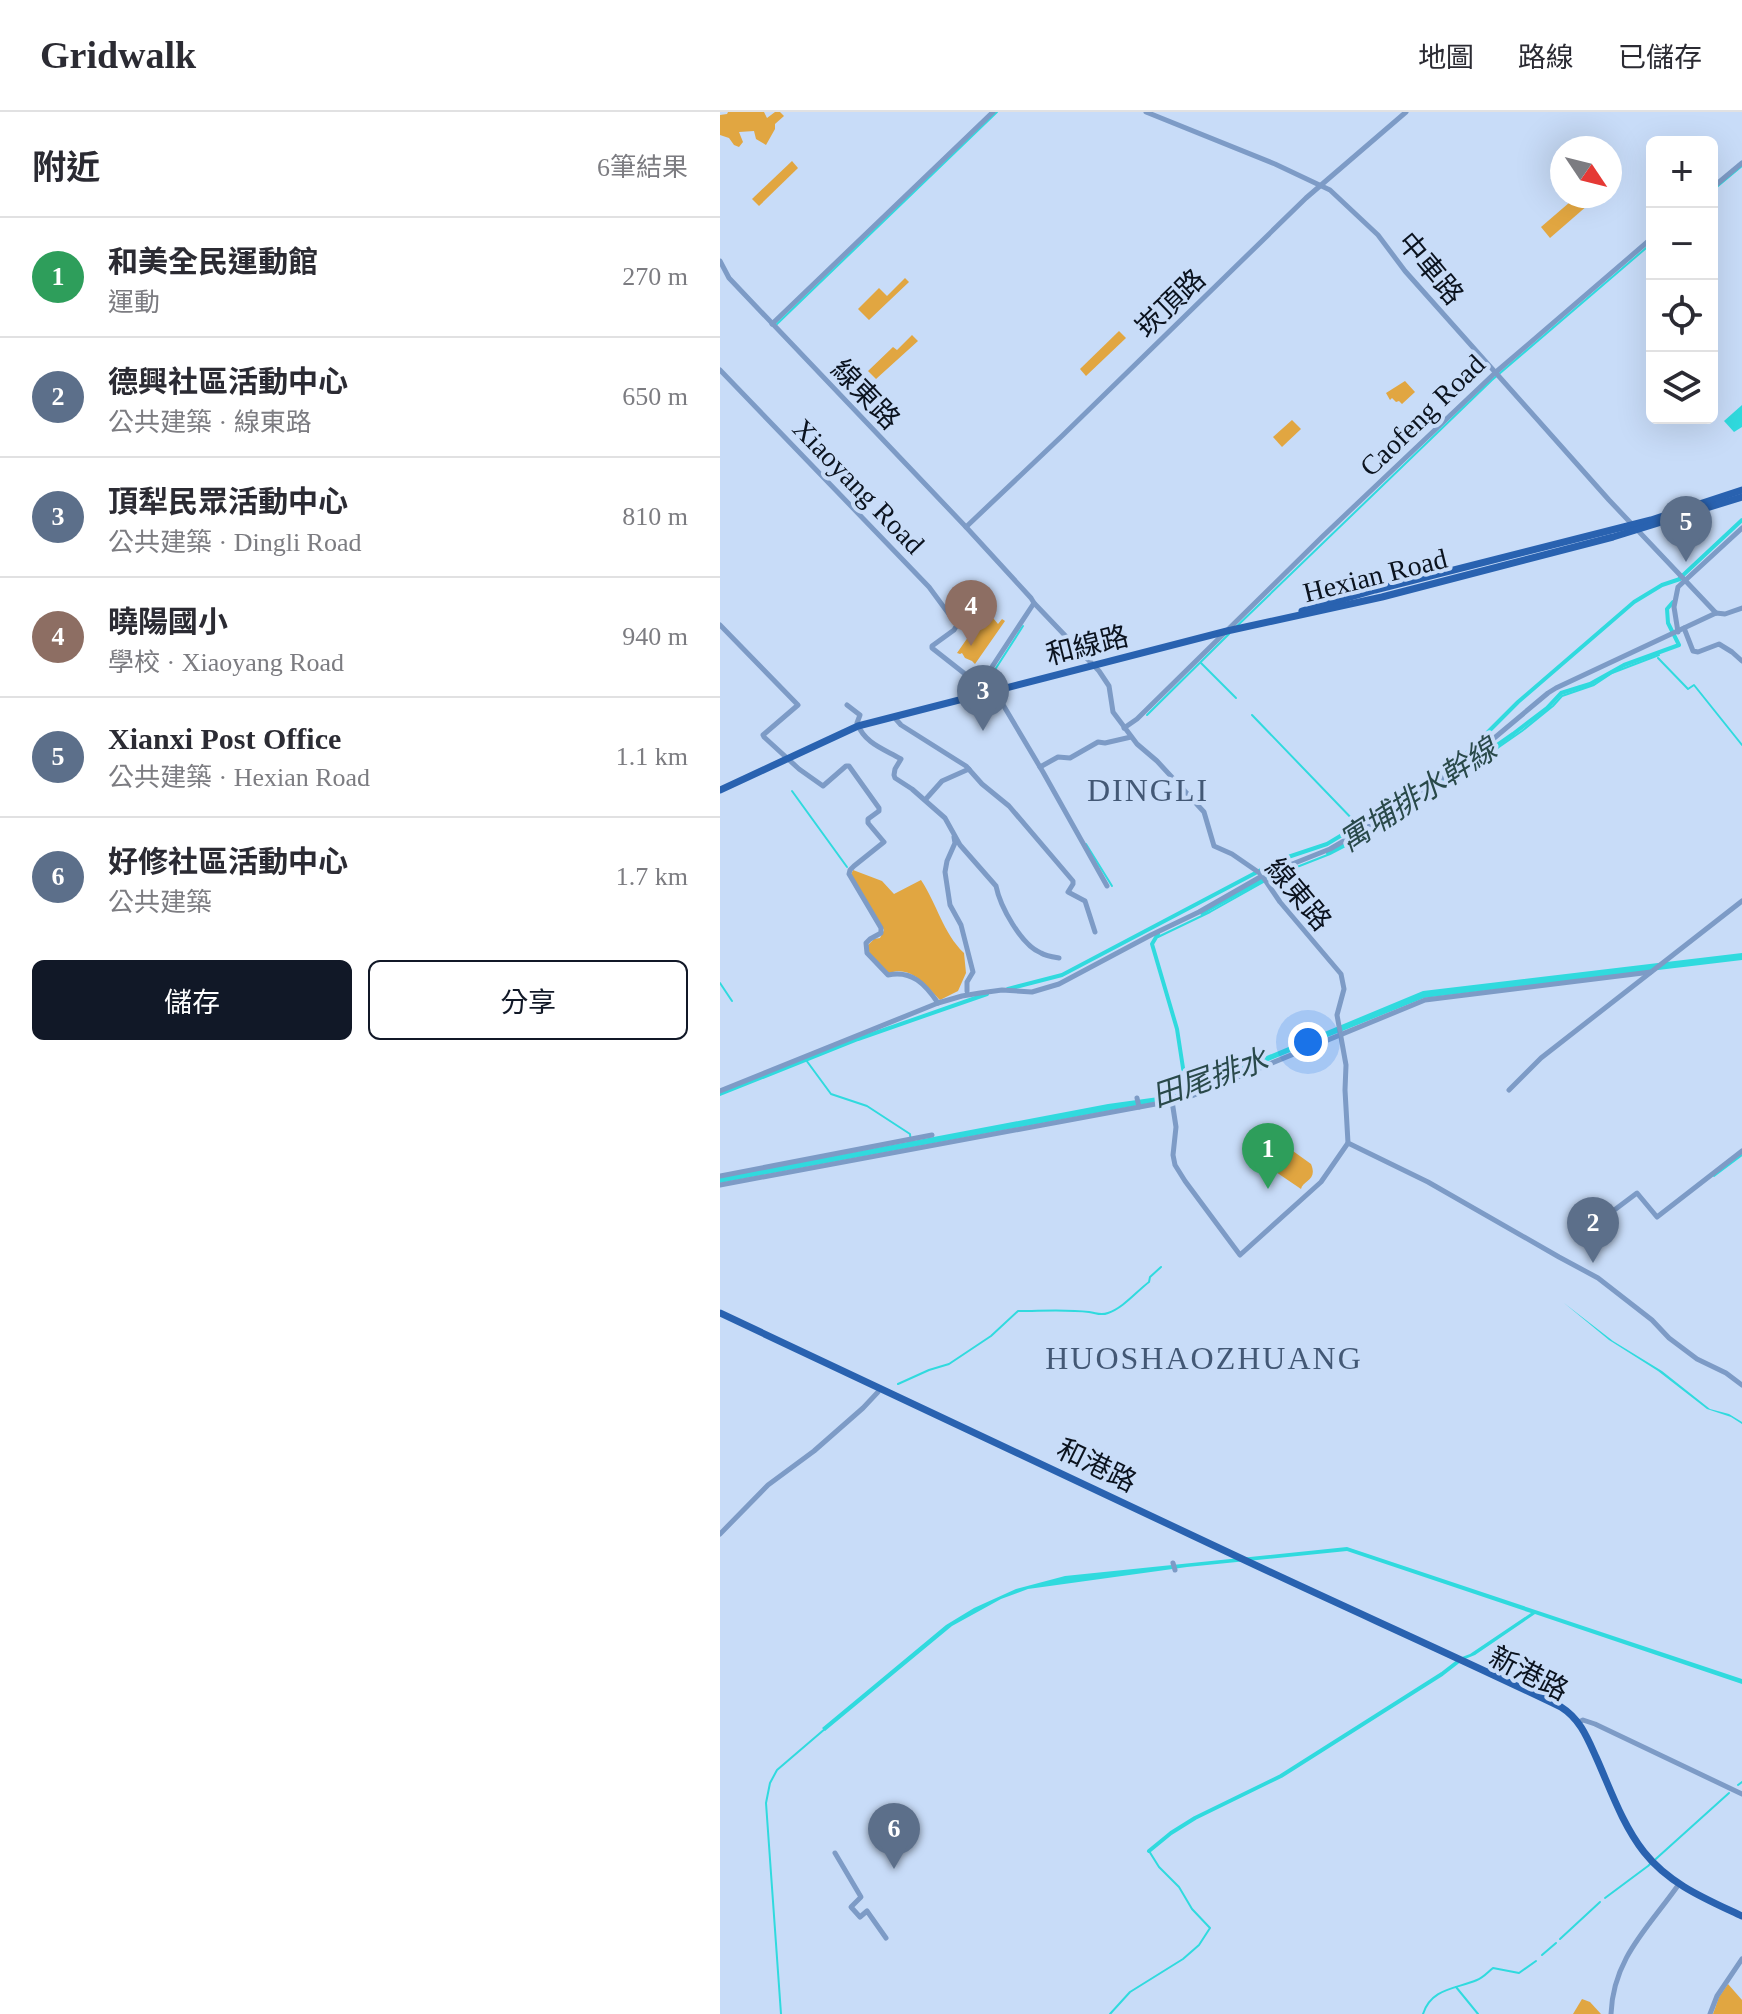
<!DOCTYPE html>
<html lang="zh-TW">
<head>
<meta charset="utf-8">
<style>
	:root { --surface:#fff; --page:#f7f7f7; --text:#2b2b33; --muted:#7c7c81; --line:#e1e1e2; --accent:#111827 }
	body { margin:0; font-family:"Times New Roman","Noto Sans TC",serif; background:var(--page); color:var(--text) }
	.controls { position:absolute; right:24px; top:24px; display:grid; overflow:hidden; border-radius:12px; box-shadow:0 8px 32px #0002 }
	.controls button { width:72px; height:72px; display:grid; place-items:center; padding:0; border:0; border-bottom:2px solid var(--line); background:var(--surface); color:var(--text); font:40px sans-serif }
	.compass { position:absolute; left:830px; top:24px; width:72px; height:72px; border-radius:50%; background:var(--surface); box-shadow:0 8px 32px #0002; rotate:125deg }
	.you { position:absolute; left:588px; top:930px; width:28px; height:28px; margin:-20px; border:6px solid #fff; border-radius:50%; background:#1a73e8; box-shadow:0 0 0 12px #1a73e833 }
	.badge { display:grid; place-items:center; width:52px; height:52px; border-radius:50%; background:var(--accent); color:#fff; font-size:26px; font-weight:700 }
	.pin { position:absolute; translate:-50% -66px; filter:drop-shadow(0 2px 4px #0008) }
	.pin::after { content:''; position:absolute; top:42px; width:28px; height:24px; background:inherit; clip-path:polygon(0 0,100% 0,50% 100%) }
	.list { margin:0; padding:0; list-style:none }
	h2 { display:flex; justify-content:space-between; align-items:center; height:104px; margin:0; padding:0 32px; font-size:34px }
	h2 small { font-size:26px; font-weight:400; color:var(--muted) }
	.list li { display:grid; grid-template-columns:52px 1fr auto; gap:24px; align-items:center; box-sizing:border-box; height:120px; padding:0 32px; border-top:2px solid var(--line) }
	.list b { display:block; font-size:30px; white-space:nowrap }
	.list p { margin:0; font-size:26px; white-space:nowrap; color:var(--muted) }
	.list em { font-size:26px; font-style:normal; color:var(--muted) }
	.actions { display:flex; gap:16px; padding:24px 32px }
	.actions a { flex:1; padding:18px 0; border:2px solid var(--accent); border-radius:12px; text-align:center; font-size:28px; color:var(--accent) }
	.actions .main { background:var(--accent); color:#fff }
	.icon { flex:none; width:44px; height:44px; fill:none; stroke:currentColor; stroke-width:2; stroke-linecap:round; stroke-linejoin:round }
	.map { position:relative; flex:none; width:1022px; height:1902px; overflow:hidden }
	header { display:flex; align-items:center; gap:48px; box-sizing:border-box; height:112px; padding:0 40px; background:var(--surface); border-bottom:2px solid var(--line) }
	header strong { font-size:38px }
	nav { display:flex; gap:44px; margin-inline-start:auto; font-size:28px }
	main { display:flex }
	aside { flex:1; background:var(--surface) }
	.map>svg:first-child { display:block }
	.green { fill:#e1a641 }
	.water { fill:#30dade }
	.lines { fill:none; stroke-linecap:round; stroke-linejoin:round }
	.stream { stroke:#30dade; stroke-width:2 }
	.canal { stroke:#30dade; stroke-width:4 }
	.river { stroke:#30dade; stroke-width:7 }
	.minor { stroke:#7d9bc6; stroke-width:5 }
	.major { stroke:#2962b0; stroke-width:7 }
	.labels { text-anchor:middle; stroke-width:8; stroke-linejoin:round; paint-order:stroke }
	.street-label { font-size:28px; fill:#0b131f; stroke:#c8dcf8 }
	.water-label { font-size:30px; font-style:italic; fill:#29494a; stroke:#c8dcf8 }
	.quarter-label { font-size:32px; letter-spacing:2px; fill:#435875; stroke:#c8dcf8 }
</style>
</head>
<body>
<header>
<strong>Gridwalk</strong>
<nav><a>地圖</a><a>路線</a><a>已儲存</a></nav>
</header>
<main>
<aside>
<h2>附近<small>6筆結果</small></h2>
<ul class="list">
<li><span class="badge" style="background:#2e9e5b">1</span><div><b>和美全民運動館</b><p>運動</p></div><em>270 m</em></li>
<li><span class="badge" style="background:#5c6f8a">2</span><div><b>德興社區活動中心</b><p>公共建築 · 線東路</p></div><em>650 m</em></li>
<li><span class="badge" style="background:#5c6f8a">3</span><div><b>頂犁民眾活動中心</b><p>公共建築 · Dingli Road</p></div><em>810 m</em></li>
<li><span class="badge" style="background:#8d6e63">4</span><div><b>曉陽國小</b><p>學校 · Xiaoyang Road</p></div><em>940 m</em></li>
<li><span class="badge" style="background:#5c6f8a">5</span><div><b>Xianxi Post Office</b><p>公共建築 · Hexian Road</p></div><em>1.1 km</em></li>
<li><span class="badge" style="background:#5c6f8a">6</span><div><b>好修社區活動中心</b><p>公共建築</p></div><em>1.7 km</em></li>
</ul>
<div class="actions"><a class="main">儲存</a><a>分享</a></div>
</aside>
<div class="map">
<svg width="1022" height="1902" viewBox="0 0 1022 1902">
	<rect width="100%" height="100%" fill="#c8dcf8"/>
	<!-- green -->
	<g class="green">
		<path d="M 8,0 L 44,0 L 47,6 L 55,0 L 60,0 L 64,4 L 55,12 L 55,17 L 46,33 L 36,27 L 34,19 L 19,20 L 23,30 L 19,35 L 14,33 L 9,26 L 0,23 L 0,3 L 7,2 Z"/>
		<path d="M 72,49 L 78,56 L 39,94 L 32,87 Z"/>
		<path d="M 857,84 L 861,84 L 868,93 L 830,126 L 821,115 Z"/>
		<path d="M 185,166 L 189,170 L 149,208 L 138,197 L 159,176 L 167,184 Z"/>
		<path d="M 399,219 L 406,226 L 366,264 L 360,257 Z"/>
		<path d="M 192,223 L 198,229 L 156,267 L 148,259 L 173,235 L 177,238 Z"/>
		<path d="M 685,269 L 695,280 L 682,292 L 679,289 L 676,290 L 672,286 L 670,288 L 666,281 Z"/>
		<path d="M 572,308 L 581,317 L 562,335 L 553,325 Z"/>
		<path d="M 266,505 L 273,506 L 278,512 L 282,507 L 285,509 L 255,552 L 252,549 L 245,546 L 242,541 L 240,542 L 237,541 L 260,508 Z"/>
		<path d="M 133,758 L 162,769 L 174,782 L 201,768 C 217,792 223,821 244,841 L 246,861 L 238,879 L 220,888 C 206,873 191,853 169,861 L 150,842 L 147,834 L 154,827 L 160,826 L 164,818 L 131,763 Z"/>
		<path d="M 558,1031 L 566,1034 L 591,1052 C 598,1069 583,1068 581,1077 L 535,1046 L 537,1043 L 544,1046 L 550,1034 Z"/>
		<path d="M 1008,1872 L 1022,1888 L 1022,1902 L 993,1902 L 999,1885 Z"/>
		<path d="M 862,1887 L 870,1890 L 881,1902 L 853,1902 Z"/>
	</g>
	<!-- water -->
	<g class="water">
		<path d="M 1022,293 L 1022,315 L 1014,320 L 1004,309 Z"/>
		<path d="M 1022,841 L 1022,848 L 704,886 L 457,986 L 0,1071 L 0,1066 L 3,1065 L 388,992 L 453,983 L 703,879 Z"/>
		<path d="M 844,1191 L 893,1229 L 942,1259 L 990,1297 L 1009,1302 L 1022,1310 L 1022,1312 L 1011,1305 L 987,1297 L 938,1259 L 889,1228 Z"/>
		<path d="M 627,1435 L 1022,1567 L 1022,1572 L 815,1502 L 755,1543 L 745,1547 L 742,1545 L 750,1542 L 811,1501 L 627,1439 L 467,1455 L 308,1477 L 281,1487 L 232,1514 L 105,1619 L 102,1616 L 226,1513 L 254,1496 L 296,1477 L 345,1464 Z"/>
	</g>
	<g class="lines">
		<!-- stream -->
		<g class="stream">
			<path d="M 992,79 L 1022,54"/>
			<path d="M 57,212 L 277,0"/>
			<path d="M 516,515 L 772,268 L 932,131"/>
			<path d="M 938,546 L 968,577 L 974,573 L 1022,633"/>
			<path d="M 481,551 L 516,586"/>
			<path d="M 270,578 L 267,570 L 303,514"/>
			<path d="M 427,603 L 509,522"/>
			<path d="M 532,603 L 638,713"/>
			<path d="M 72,679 L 127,755"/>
			<path d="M 366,732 L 392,774"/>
			<path d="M 438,825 L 490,800 L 554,764 L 610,742 L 656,718 L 717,678 L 802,619 L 833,594 L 842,584 L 874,573 L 892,561 L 939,543"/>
			<path d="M 0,871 L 12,889"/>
			<path d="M 86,948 L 111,982 L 147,994 L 190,1022 L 191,1032"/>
			<path d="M 994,1064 L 1022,1043"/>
			<path d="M 178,1272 L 209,1258 L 229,1252 L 271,1224 L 298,1199 C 321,1199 346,1197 369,1200 C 377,1201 380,1204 388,1201 C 403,1196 416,1180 429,1170 L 430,1165 L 441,1155"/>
			<path d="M 1018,1673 L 1022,1670"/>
			<path d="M 885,1786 L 928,1754 L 1009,1681"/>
			<path d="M 840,1827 L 880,1790"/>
			<path d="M 822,1843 L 836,1831"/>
			<path d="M 736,1875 L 758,1902"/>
			<path d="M 61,1902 L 46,1691 L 50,1671 L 57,1658 L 106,1616"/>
			<path d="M 390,1902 L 410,1880 L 463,1847 L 479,1833 L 490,1816 L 472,1797 L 459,1775 L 439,1755 L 429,1739"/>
			<path d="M 703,1902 C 711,1876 736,1877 757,1868 C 763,1866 768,1860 773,1856 L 799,1861 L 816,1849"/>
		</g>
		<!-- canal -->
		<g class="canal">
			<path d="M 960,466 L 1022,408"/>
			<path d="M 608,741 L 693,692 L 793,622 L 827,596 L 841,581 L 870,572 L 904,553 L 959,533 L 948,511 L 947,497 L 953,490"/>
			<path d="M 482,801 L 555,761"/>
			<path d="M 438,822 L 432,832 L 457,917 L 465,969 L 471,980"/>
			<path d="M 288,877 L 342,863 L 562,747 L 607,732 L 657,702 L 695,679 L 749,639 L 798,590 L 914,490 L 942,473 L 960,467"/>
			<path d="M 0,982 L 138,927 L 267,882"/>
			<path d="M 429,1739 L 451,1721 L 475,1706 L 561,1664 L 722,1562 L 740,1548"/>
		</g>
		<!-- river -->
		<path class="river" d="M 477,978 L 521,961"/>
		<!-- minor -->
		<g class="minor">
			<path d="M 426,0 L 555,52 L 610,78 L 658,123 L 685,159 L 889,388 L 996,501"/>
			<path d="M 992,76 L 1022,51"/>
			<path d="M 0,149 L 9,166 L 246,415 L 311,486 L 314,491 L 379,559 L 389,574 L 393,600 L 417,632 L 437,649 L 484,700 L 494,734 L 512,742 L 541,762 L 560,790 L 621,862 L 624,877 L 617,903 L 626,953 L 625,978 L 628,1031 L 708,1070 L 839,1145 L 878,1166 L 932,1208 L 949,1226 L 977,1247 L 1006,1261 L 1022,1273"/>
			<path d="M 52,212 L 273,0"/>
			<path d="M 0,258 L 209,475 L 237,513 L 234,518 L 212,534 L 212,536 L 282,591 L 323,660 L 387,774"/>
			<path d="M 246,415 L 343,323 L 586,86 L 686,0"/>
			<path d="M 0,513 L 78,593 L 43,623 L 44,625 L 79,657 L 103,674 L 126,654 L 129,654 L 159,696 L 159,699 L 148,707 L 148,711 L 164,730 L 134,754 L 130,758 L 129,762 L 161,816 L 161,821 L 150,827 L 146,831 L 147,841 L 168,863 C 192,858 205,872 218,891"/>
			<path d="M 964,516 L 973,539 L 978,540 L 999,532 L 1012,540 L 1022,549"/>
			<path d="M 958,520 L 954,495 L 958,475 L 1022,416"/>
			<path d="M 267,578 L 264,567 L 314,491"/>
			<path d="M 127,593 L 140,603 L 137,611 C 145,632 164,637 181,647 L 175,657 L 174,663 L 175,666 L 192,677 L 225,706 L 240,733 L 276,774 C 280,794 301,833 321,841 C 326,844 333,845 339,846"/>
			<path d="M 174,605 L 181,613 L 246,654 L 262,672 L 289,694 L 353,769 L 353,772 L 348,780 L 365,789 L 375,820"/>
			<path d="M 404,616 L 417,607 L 602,425 L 776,260 L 932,126"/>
			<path d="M 320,655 L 338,645 L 350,646 L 378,630 L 385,631 L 411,625"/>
			<path d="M 205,688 L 222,669 L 249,657"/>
			<path d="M 234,725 L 235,731 L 227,749 L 225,760 L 230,793 L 241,813 L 253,860 L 247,870 L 247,879"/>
			<path d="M 789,978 L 821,946 L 1022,789"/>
			<path d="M 0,979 L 218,891 L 242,884 L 260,881 L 282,878 L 312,880 L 339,872 L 431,823 L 479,800 L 542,764 L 610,737 L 672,701 L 748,648 L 828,581 L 836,576 L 996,501 L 1005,502 L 1022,496"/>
			<path d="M 417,986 L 419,995"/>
			<path d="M 452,989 L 456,1015 L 453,1043 L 455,1053 L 465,1069 L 520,1143 L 601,1070 L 628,1031"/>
			<path d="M 0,1064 L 212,1023"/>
			<path d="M 0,1073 L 457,988 L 474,983 L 705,888 L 931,860"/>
			<path d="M 877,1111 L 917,1081 L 937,1105 L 1022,1039"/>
			<path d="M 0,1422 L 48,1373 L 94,1339 L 143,1296 L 158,1280 L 160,1276"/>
			<path d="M 453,1451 L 455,1458"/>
			<path d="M 857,1611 L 863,1608 L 875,1612 L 1022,1682"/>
			<path d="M 115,1741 L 141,1785 L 131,1795 L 140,1805 L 147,1799 L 166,1826"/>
			<path d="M 891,1902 C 893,1846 929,1815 959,1772"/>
			<path d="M 990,1902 L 997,1884 L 1022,1847"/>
		</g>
		<!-- major -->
		<g class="major">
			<path d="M 582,499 L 655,478 L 931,408 L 1022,378"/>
			<path d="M 0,678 L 138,614 L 507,519 L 662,485 L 893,425 L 1022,385"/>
			<path d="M 0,1201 C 173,1281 344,1364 516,1444 C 624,1495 733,1543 841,1595 C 860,1607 867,1625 876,1645 C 890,1676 902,1712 924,1740 C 949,1772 986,1787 1022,1804"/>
		</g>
	</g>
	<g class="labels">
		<!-- street labels -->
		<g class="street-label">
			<text transform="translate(711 156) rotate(50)" y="10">中車路</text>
			<text transform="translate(450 191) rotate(-44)" y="10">崁頂路</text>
			<text transform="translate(146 282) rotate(46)" y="10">線東路</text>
			<text transform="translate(702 303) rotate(-44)" y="10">Caofeng Road</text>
			<text transform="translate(139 374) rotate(46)" y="10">Xiaoyang Road</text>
			<text transform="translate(655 463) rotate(-14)" y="10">Hexian Road</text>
			<text transform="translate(367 533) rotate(-14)" y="10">和線路</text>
			<text transform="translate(579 782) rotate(50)" y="10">線東路</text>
			<text transform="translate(377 1353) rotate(26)" y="10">和港路</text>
			<text transform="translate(809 1561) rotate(27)" y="10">新港路</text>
		</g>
		<!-- water labels -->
		<g class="water-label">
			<text transform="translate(698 683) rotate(-33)" y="10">寓埔排水幹線</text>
			<text transform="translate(490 966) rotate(-19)" y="10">田尾排水</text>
		</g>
		<!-- quarter labels -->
		<g class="quarter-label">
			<text x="428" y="689">DINGLI</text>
			<text x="484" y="1257">HUOSHAOZHUANG</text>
		</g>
	</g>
</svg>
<div class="controls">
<button>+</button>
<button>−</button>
<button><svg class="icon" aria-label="locate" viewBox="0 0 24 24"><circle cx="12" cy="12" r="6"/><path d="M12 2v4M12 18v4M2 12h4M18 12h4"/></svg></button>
<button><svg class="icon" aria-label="layers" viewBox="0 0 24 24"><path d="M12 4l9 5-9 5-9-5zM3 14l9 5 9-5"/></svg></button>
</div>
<svg class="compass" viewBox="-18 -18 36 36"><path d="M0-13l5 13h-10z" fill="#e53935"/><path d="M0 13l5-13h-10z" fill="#7c7c81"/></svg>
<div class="you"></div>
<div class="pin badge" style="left:548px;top:1077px;background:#2e9e5b">1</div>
<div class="pin badge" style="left:873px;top:1151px;background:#5c6f8a">2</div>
<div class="pin badge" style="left:263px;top:619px;background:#5c6f8a">3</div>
<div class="pin badge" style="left:251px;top:534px;background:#8d6e63">4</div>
<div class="pin badge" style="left:966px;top:450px;background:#5c6f8a">5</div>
<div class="pin badge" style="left:174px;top:1757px;background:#5c6f8a">6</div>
</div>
</main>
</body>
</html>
